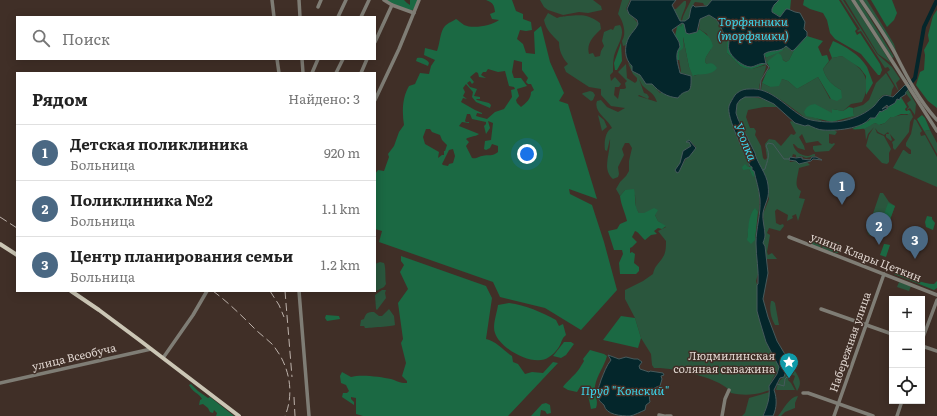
<!DOCTYPE html>
<html lang="ru">
<head>
<meta charset="utf-8">
<style>
	:root { --surface:#fff; --page:#f6f6f6; --text:#222; --muted:#767676; --line:#e0e0e0; --accent:#4a6883 }
	body { margin:0; font-family:Literata,serif; background:var(--page); color:var(--text) }
	.controls { position:absolute; right:12px; bottom:12px; display:grid; overflow:hidden; border-radius:0px; box-shadow:0 2px 10px #0003 }
	.controls button { width:36px; height:36px; display:grid; place-items:center; padding:0; border:0; border-bottom:1px solid var(--line); background:var(--surface); color:var(--text); font:20px sans-serif }
	.you { position:absolute; left:527px; top:154px; width:14px; height:14px; margin:-10px; border:3px solid #fff; border-radius:50%; background:#1a73e8; box-shadow:0 0 0 6px #1a73e833 }
	.badge { display:grid; place-items:center; width:26px; height:26px; border-radius:50%; background:var(--accent); color:#fff; font-size:13px; font-weight:700 }
	.pin { position:absolute; translate:-50% -33px; filter:drop-shadow(0 1px 2px #0008) }
	.pin::after { content:''; position:absolute; top:21px; width:14px; height:12px; background:inherit; clip-path:polygon(0 0,100% 0,50% 100%) }
	.list { margin:0; padding:0; list-style:none }
	h2 { display:flex; justify-content:space-between; align-items:center; height:52px; margin:0; padding:0 16px; font-size:17px }
	h2 small { font-size:13px; font-weight:400; color:var(--muted) }
	.list li { display:grid; grid-template-columns:26px 1fr auto; gap:12px; align-items:center; box-sizing:border-box; height:56px; padding:0 16px; border-top:1px solid var(--line) }
	.list b { display:block; font-size:15px; white-space:nowrap }
	.list p { margin:0; font-size:13px; white-space:nowrap; color:var(--muted) }
	.list em { font-size:13px; font-style:normal; color:var(--muted) }
	.icon { flex:none; width:22px; height:22px; fill:none; stroke:currentColor; stroke-width:2; stroke-linecap:round; stroke-linejoin:round }
	.map { position:relative; flex:none; width:937px; height:416px; overflow:hidden }
	.search { position:absolute; background:var(--surface); box-shadow:0 2px 10px #0003; left:16px; top:16px; width:360px; height:44px; display:flex; align-items:center; gap:10px; box-sizing:border-box; padding:0 14px; border-radius:0px; color:var(--muted); font-size:15px }
	.panel { position:absolute; background:var(--surface); box-shadow:0 2px 10px #0003; left:16px; top:72px; width:360px; height:220px; border-radius:0px }
	.map>svg:first-child { display:block }
	.green { fill:#2a563d; fill-rule:evenodd }
	.forest { fill:#1b6943; fill-rule:evenodd }
	.water { fill:#04262b; stroke:#465a5c }
	.lines { fill:none; stroke-linecap:round; stroke-linejoin:round }
	.stream { stroke:#465a5c; stroke-width:1 }
	.river { stroke:#04262b; stroke-width:4 }
	.minor { stroke:#7f7d75; stroke-width:3.5 }
	.major { stroke:#cbc6b5; stroke-width:4 }
	.rail { stroke:#bdb2ab; stroke-width:1; stroke-dasharray:8 4; stroke-linecap:butt }
	.labels { text-anchor:middle; stroke-width:3; stroke-linejoin:round; paint-order:stroke }
	.street-label { font-size:11px; fill:#dfd5cf; stroke:#402f27 }
	.poi-label { font-size:11px; fill:#dfd5cf; stroke:#402f27; text-anchor:end }
	.water-label { font-size:12px; font-style:italic; fill:#3bd5eb; stroke:#402f27 }
</style>
</head>
<body>
<div class="map">
<svg width="937" height="416" viewBox="0 0 937 416">
	<rect width="100%" height="100%" fill="#402f27"/>
	<!-- green -->
	<g class="green">
		<path d="M 540,0 L 593,0 L 601,6 L 602,10 L 588,13 L 579,12 L 563,15 L 548,10 L 544,7 Z"/>
		<path d="M 622,0 L 630,0 L 626,9 C 630,16 634,17 638,24 C 636,30 631,33 629,38 C 627,44 626,50 625,56 L 626,45 L 623,46 L 622,41 C 627,33 623,21 618,14 Z"/>
		<path d="M 691,0 L 712,0 L 707,6 L 704,5 L 703,3 L 695,2 L 691,8 L 689,19 L 685,21 L 682,21 C 683,14 688,7 691,0 Z"/>
		<path d="M 841,0 L 843,0 L 877,54 L 892,67 L 900,79 L 896,83 L 899,92 L 887,72 L 890,70 L 888,67 L 885,68 L 861,31 L 858,32 L 857,31 L 860,29 Z"/>
		<path d="M 845,0 L 851,0 L 891,63 L 878,54 Z"/>
		<path d="M 854,0 L 859,0 L 894,57 L 892,58 Z"/>
		<path d="M 863,0 L 867,0 L 894,44 L 898,58 Z"/>
		<path d="M 684,1 L 686,1 C 687,8 681,14 681,21 L 680,21 L 673,9 L 676,9 Z"/>
		<path d="M 548,13 L 557,18 C 561,16 563,17 567,16 C 582,15 587,14 600,23 L 601,29 C 594,36 586,43 589,54 L 593,53 L 595,57 L 600,56 L 601,51 L 604,46 L 602,41 L 604,32 L 611,29 L 613,30 L 615,26 L 620,25 C 626,35 617,45 614,56 C 613,61 613,66 613,72 L 610,75 L 611,81 L 615,77 L 621,84 L 619,87 L 615,87 L 614,95 L 618,99 L 620,89 L 624,89 L 626,88 L 625,83 L 627,81 L 618,72 L 626,64 L 627,78 L 635,83 L 637,81 L 637,78 L 633,74 L 628,63 L 632,66 L 636,73 L 640,75 L 646,83 L 652,84 L 660,93 L 686,74 L 680,73 L 681,71 L 678,53 C 685,46 684,33 679,25 L 682,23 L 681,28 L 689,67 L 694,76 L 699,74 L 707,64 L 705,62 L 706,57 L 711,49 L 707,34 L 699,29 L 700,19 L 709,15 L 719,22 L 727,41 L 727,53 L 740,66 L 752,69 L 766,65 C 766,72 759,80 759,89 L 748,89 L 733,98 L 729,106 L 730,116 L 750,166 L 747,169 L 749,169 L 753,176 L 755,175 C 759,189 761,201 758,215 L 758,212 L 749,225 L 747,238 L 755,240 L 756,235 L 758,265 L 758,274 L 756,281 L 758,288 L 757,311 L 766,342 L 779,367 C 776,376 769,381 770,390 C 756,395 745,396 731,393 C 724,378 671,367 654,368 L 652,365 L 651,354 L 641,338 L 635,318 L 625,299 L 625,290 L 643,281 L 653,274 C 655,265 658,265 663,257 C 666,253 666,246 666,241 L 658,231 L 666,227 L 658,221 L 655,215 L 639,213 L 636,209 L 635,195 L 625,190 L 620,196 L 616,189 L 620,182 L 626,176 L 629,171 L 629,161 L 632,148 L 629,143 L 625,143 L 622,149 L 624,155 L 618,167 L 619,174 L 618,177 L 613,179 C 601,169 611,153 610,139 L 607,151 L 605,150 C 604,143 605,131 612,128 C 608,119 593,112 597,101 L 601,100 L 607,107 L 618,112 L 625,108 L 611,106 L 601,95 L 601,89 L 589,87 L 566,72 L 564,67 L 568,64 C 562,57 559,51 559,42 C 552,35 546,30 544,20 ZM 639,79 C 640,81 641,83 642,85 C 647,91 654,92 657,102 L 638,96 L 639,95 L 648,99 L 649,97 L 647,94 L 644,93 ZM 689,140 L 696,147 C 689,155 683,162 679,172 L 678,166 C 685,159 680,151 691,146 Z"/>
		<path d="M 785,45 L 791,51 L 794,50 L 789,60 L 786,62 L 781,58 L 767,63 L 767,65 L 766,64 L 766,58 L 784,49 Z"/>
		<path d="M 842,56 C 862,67 874,79 862,102 L 851,104 L 843,111 L 832,109 L 833,114 L 811,118 L 816,118 L 825,122 L 807,119 L 784,102 L 768,92 L 761,90 L 762,83 L 770,87 L 782,79 L 788,81 L 797,89 L 818,77 L 830,99 L 841,90 C 832,85 826,79 823,69 L 832,58 Z"/>
		<path d="M 886,73 L 894,86 L 892,90 L 891,96 C 888,95 885,94 882,96 C 879,99 877,104 874,106 C 865,114 853,118 841,121 L 854,116 L 853,108 L 863,105 L 869,100 L 876,83 Z"/>
		<path d="M 908,90 L 916,104 L 915,115 L 910,108 L 907,110 L 907,109 L 909,107 L 907,103 L 911,100 L 905,92 Z"/>
		<path d="M 590,91 L 593,92 L 595,95 L 593,100 L 591,101 L 582,94 L 583,93 Z"/>
		<path d="M 745,97 C 758,97 767,99 778,107 L 764,107 L 748,110 L 746,117 L 750,128 L 754,128 L 756,131 L 755,135 L 761,146 L 763,158 L 765,160 L 767,158 L 765,144 L 769,139 L 775,140 L 781,146 L 791,134 L 794,135 L 796,133 L 790,122 L 791,121 L 808,125 L 823,130 L 834,130 L 837,132 L 835,135 L 829,134 L 829,143 L 832,144 L 834,143 L 835,144 L 829,151 L 815,152 L 813,149 L 813,146 L 822,145 L 818,141 L 806,143 L 802,134 L 799,137 L 804,146 L 805,150 L 798,148 L 794,144 L 793,144 C 794,151 801,156 808,156 C 810,156 812,154 815,154 L 815,156 L 806,158 L 801,156 L 796,158 L 796,155 L 793,154 L 792,157 L 789,157 L 790,162 L 796,161 L 800,164 L 807,162 L 810,165 L 799,168 C 798,176 793,187 801,191 L 799,198 L 805,199 L 798,221 L 796,214 L 792,216 L 793,218 L 787,221 L 788,215 L 777,209 L 775,211 L 776,223 L 780,225 L 783,224 L 784,226 L 780,231 L 769,228 L 767,233 L 770,235 L 767,252 L 768,255 L 772,253 L 777,259 L 766,259 L 765,246 L 763,243 L 764,228 L 763,214 L 769,199 L 757,159 L 745,136 L 736,113 L 737,104 L 740,100 Z"/>
		<path d="M 911,112 L 913,117 L 910,122 L 909,132 L 895,150 L 893,148 L 893,145 L 892,142 L 895,140 L 890,134 L 892,140 L 891,141 L 886,137 L 886,134 L 889,134 L 888,132 L 884,135 L 878,132 L 875,128 L 877,133 L 884,136 L 891,149 L 889,153 L 889,162 L 887,164 L 882,163 L 866,146 L 869,135 L 874,127 L 868,134 L 866,140 L 865,130 L 863,128 C 870,128 873,120 880,125 L 885,123 L 891,117 C 897,117 900,114 907,115 Z"/>
		<path d="M 598,115 L 604,120 L 607,127 L 602,131 Z"/>
		<path d="M 914,119 L 916,120 L 922,131 L 920,133 L 921,136 L 925,135 L 937,157 L 937,187 L 893,168 L 903,150 L 904,150 L 909,154 L 911,154 L 911,150 L 906,146 L 906,143 L 911,134 Z"/>
		<path d="M 930,130 L 937,143 L 937,154 L 924,131 Z"/>
		<path d="M 880,193 L 883,193 L 889,202 L 895,206 L 888,225 L 885,227 L 877,225 L 876,231 L 874,231 L 873,234 L 874,236 L 869,235 L 867,231 Z"/>
		<path d="M 814,236 L 824,238 L 820,248 L 812,245 L 811,243 Z"/>
		<path d="M 825,239 L 839,243 L 840,246 L 838,253 L 835,253 L 822,248 Z"/>
		<path d="M 380,262 L 384,263 C 386,267 385,278 386,284 L 384,287 L 374,292 L 371,291 L 375,291 L 375,264 Z"/>
		<path d="M 899,282 L 911,286 L 909,291 L 897,287 Z"/>
		<path d="M 382,290 L 386,290 L 385,293 L 386,298 L 377,310 L 376,309 L 375,295 Z"/>
		<path d="M 771,301 L 773,301 L 775,303 L 779,325 L 775,325 C 771,318 769,310 771,301 Z"/>
		<path d="M 389,309 L 394,316 L 395,325 C 393,326 369,328 365,328 L 364,326 L 360,326 L 361,320 L 364,319 C 366,313 367,312 374,312 L 379,316 L 382,316 Z"/>
		<path d="M 788,363 L 790,363 C 795,373 805,380 797,391 L 793,382 L 795,376 L 791,374 L 788,380 L 791,383 L 795,390 L 776,390 C 777,385 779,380 784,377 Z"/>
		<path d="M 770,392 L 769,403 L 763,416 L 742,416 L 745,413 L 749,398 Z"/>
		<path d="M 798,396 L 795,403 L 795,408 L 785,412 L 781,416 L 778,416 C 784,409 789,397 798,396 Z"/>
	</g>
	<!-- forest -->
	<g class="forest">
		<path d="M 386,0 L 404,0 L 407,3 L 410,5 L 410,0 L 418,0 L 414,9 L 411,11 L 393,4 Z"/>
		<path d="M 486,0 L 512,0 L 516,11 L 523,14 L 523,19 L 531,22 L 532,30 L 526,31 L 520,30 L 517,39 L 523,44 L 526,53 L 535,54 L 534,32 L 541,26 L 550,62 L 564,93 L 559,101 L 568,104 L 597,199 L 569,189 L 570,194 L 592,205 L 604,242 L 617,290 L 581,330 L 545,308 L 500,297 L 493,282 L 379,242 L 382,231 L 375,229 L 375,174 L 378,170 L 384,171 L 389,157 L 388,154 L 394,146 L 399,132 L 404,125 C 402,112 402,98 409,86 L 415,84 L 420,73 L 429,74 L 431,66 L 435,60 L 424,55 L 425,48 L 437,51 C 440,43 440,31 445,26 C 449,22 452,22 456,19 C 458,20 461,23 464,25 C 473,29 491,26 499,20 L 492,19 L 490,14 L 495,12 C 494,4 493,3 486,0 ZM 514,60 L 522,62 L 522,70 L 528,78 L 526,82 L 528,84 L 531,84 L 534,90 L 531,92 C 531,99 526,103 521,107 L 517,103 L 516,100 L 519,96 L 517,89 L 527,86 L 521,78 L 514,78 L 512,72 ZM 488,69 L 498,72 L 505,71 L 509,86 L 514,87 L 515,89 L 511,90 L 512,97 L 504,109 L 495,112 L 487,119 L 476,116 L 477,113 L 482,114 L 482,113 L 475,110 L 461,102 L 463,98 L 467,99 L 463,96 L 465,92 L 463,88 L 466,84 L 473,92 L 472,97 L 476,102 L 490,108 L 491,105 L 489,103 L 477,100 L 476,99 L 480,99 L 480,97 L 474,96 L 477,89 L 470,87 L 467,83 L 470,81 L 472,84 L 474,82 L 470,77 L 476,72 L 478,73 L 479,77 L 486,78 L 481,75 L 483,72 L 486,72 ZM 467,114 L 470,114 L 472,119 L 486,122 L 486,124 L 484,126 L 486,134 L 490,128 L 488,121 L 493,123 L 491,140 L 485,141 L 484,149 L 486,150 L 490,148 L 492,144 L 498,146 L 498,152 C 492,157 489,154 482,156 C 477,157 477,159 472,158 L 466,146 L 469,142 L 466,139 C 470,136 475,137 479,134 L 459,126 L 462,122 L 469,123 L 469,122 L 466,122 L 465,121 ZM 426,129 L 430,129 L 432,132 L 440,135 L 442,140 L 447,145 L 445,151 L 444,151 L 444,155 L 442,155 L 438,158 L 439,152 L 425,144 L 423,137 ZM 453,149 L 455,156 L 453,163 L 449,164 L 448,166 L 443,165 L 442,164 L 449,150 Z"/>
		<path d="M 779,0 L 791,0 L 790,10 L 786,9 L 781,17 L 772,12 L 772,9 L 774,5 Z"/>
		<path d="M 804,0 L 839,0 L 857,29 L 855,31 L 857,35 L 860,33 L 880,64 L 882,70 L 880,75 L 878,75 L 861,54 L 835,39 L 830,33 L 827,20 L 823,13 L 810,9 L 803,5 Z"/>
		<path d="M 871,0 L 892,0 L 897,13 L 894,20 L 887,27 Z"/>
		<path d="M 937,10 L 937,108 L 928,101 L 916,85 L 920,72 L 924,70 L 925,55 L 924,50 L 929,41 L 928,35 L 933,16 Z"/>
		<path d="M 682,23 L 684,24 L 689,34 L 697,32 L 699,29 C 706,34 711,37 713,46 L 706,57 L 705,62 L 707,64 C 712,62 714,64 717,68 C 712,76 701,73 693,76 L 689,67 L 683,37 L 683,48 L 679,52 L 679,60 L 677,60 L 677,51 L 679,42 L 675,36 L 677,27 L 679,25 L 681,27 Z"/>
		<path d="M 725,36 L 729,41 C 729,43 728,47 729,50 C 731,57 743,67 751,67 C 757,66 760,62 766,64 L 752,69 L 745,68 L 740,66 L 727,53 L 727,41 Z"/>
		<path d="M 807,36 L 823,41 L 818,47 L 822,56 L 827,55 L 829,61 L 823,69 C 826,79 832,85 841,90 L 842,98 L 837,101 L 831,99 L 818,77 L 797,89 L 788,81 L 782,79 L 779,86 L 770,87 L 762,83 L 767,71 L 770,68 L 767,63 L 769,60 L 778,53 L 781,55 L 783,60 L 786,62 L 789,60 L 794,50 Z"/>
		<path d="M 833,41 C 845,46 860,55 867,67 C 869,72 871,78 873,83 L 866,95 L 866,76 L 860,68 L 842,56 L 832,58 L 829,50 Z"/>
		<path d="M 621,43 L 622,61 L 617,70 L 615,70 L 614,63 Z"/>
		<path d="M 785,47 L 782,51 L 768,57 L 766,58 L 764,54 C 770,49 778,52 785,47 Z"/>
		<path d="M 417,58 C 421,57 427,59 429,63 L 428,66 L 416,61 Z"/>
		<path d="M 901,97 L 907,107 L 905,109 L 906,111 L 909,110 L 911,112 L 909,114 L 901,114 L 894,117 L 891,117 L 885,123 L 879,125 C 874,121 873,125 868,127 C 865,129 855,130 852,129 L 868,121 L 880,111 L 887,109 L 891,104 Z"/>
		<path d="M 815,104 L 832,113 L 832,109 L 843,111 L 849,107 L 853,108 L 854,116 L 832,122 L 806,116 L 804,112 C 807,106 809,105 815,104 Z"/>
		<path d="M 922,115 L 925,118 L 930,130 L 924,131 L 917,119 Z"/>
		<path d="M 745,164 L 748,167 L 753,167 L 755,175 L 753,177 L 749,169 L 743,170 L 742,167 Z"/>
		<path d="M 634,189 C 636,198 634,207 639,213 L 644,213 L 654,208 L 658,210 L 655,215 L 658,221 L 666,226 L 662,229 L 658,228 L 654,231 L 657,234 L 651,235 L 645,240 C 641,237 640,233 635,231 L 632,237 L 637,242 L 632,247 L 630,248 L 630,253 L 632,252 L 635,254 L 634,263 L 639,267 L 639,271 L 636,274 L 620,274 L 619,263 L 623,254 L 622,250 L 614,250 L 608,231 L 617,229 L 620,224 L 627,221 C 625,212 621,205 620,196 L 625,190 Z"/>
		<path d="M 888,203 L 895,206 L 888,225 L 885,227 L 882,227 L 880,225 L 881,221 L 884,220 L 883,217 Z"/>
		<path d="M 755,208 L 758,212 L 755,240 L 751,244 L 747,240 C 748,231 748,215 755,208 Z"/>
		<path d="M 927,216 L 932,217 L 932,219 L 935,223 L 933,230 L 926,227 L 925,222 Z"/>
		<path d="M 884,244 L 885,244 L 890,245 L 886,257 L 880,255 Z"/>
		<path d="M 401,256 L 486,286 L 492,298 L 486,339 C 496,341 504,351 512,356 L 513,362 L 518,364 L 525,374 L 532,372 L 543,373 L 553,362 L 558,363 L 508,416 L 363,416 L 356,414 L 356,398 L 351,397 L 351,399 L 354,402 L 354,405 L 342,397 L 343,393 L 347,393 L 349,391 L 346,385 L 341,383 L 340,376 L 342,372 L 351,377 C 361,374 381,377 391,379 C 398,381 398,383 407,383 L 407,381 L 402,376 L 406,363 L 401,343 L 403,339 L 398,303 L 408,289 L 400,272 L 404,265 L 401,261 Z"/>
		<path d="M 897,272 C 909,277 922,284 934,284 L 937,281 L 937,288 L 934,290 L 894,274 L 895,273 Z"/>
		<path d="M 509,303 C 526,305 541,312 556,320 L 559,326 L 563,324 L 566,335 C 562,338 562,341 560,345 C 558,349 553,355 549,357 C 535,368 500,349 495,333 C 492,326 497,313 498,305 Z"/>
		<path d="M 326,315 L 339,316 L 340,319 L 327,321 L 325,318 Z"/>
		<path d="M 621,316 L 635,318 L 641,338 L 638,348 L 603,340 Z"/>
		<path d="M 564,342 L 571,342 L 574,344 L 566,355 L 561,358 L 553,356 Z"/>
		<path d="M 590,350 L 604,354 L 607,356 C 604,367 597,375 595,386 C 594,394 599,401 596,408 L 591,409 L 587,390 L 580,387 L 577,392 L 568,390 L 563,387 C 566,382 569,381 572,377 C 577,373 581,366 584,361 L 583,359 Z"/>
		<path d="M 191,384 L 198,391 L 208,398 L 210,397 L 234,416 L 216,416 L 217,413 L 214,410 L 213,413 L 210,412 L 208,408 L 203,404 L 199,405 L 200,400 L 202,399 C 199,393 192,392 189,385 Z"/>
		<path d="M 546,403 L 550,405 L 551,413 L 547,414 L 545,411 L 541,410 L 540,416 L 531,416 L 542,404 Z"/>
	</g>
	<!-- water -->
	<g class="water">
		<path d="M 631,0 L 676,0 L 672,5 L 680,21 L 685,21 L 689,18 L 691,8 L 693,5 L 695,7 L 707,6 L 712,0 L 779,0 L 774,5 L 772,9 L 772,12 L 780,17 L 786,9 L 788,9 L 795,12 L 800,13 L 805,22 L 804,29 L 807,32 L 807,36 L 794,50 L 792,51 L 786,46 C 780,53 771,49 764,54 L 766,64 C 760,62 757,66 751,67 C 743,67 731,57 729,50 C 728,47 729,43 729,41 L 725,36 L 717,20 L 709,15 L 700,19 L 697,32 L 689,34 L 686,33 L 684,24 L 682,23 L 672,30 L 679,42 L 680,47 C 674,54 678,64 680,73 L 691,76 C 692,99 686,86 678,98 C 667,97 659,92 652,84 L 646,84 L 640,75 L 632,71 L 632,66 C 624,59 624,46 629,37 C 632,32 636,29 638,24 L 637,20 L 629,14 L 627,9 Z"/>
		<path d="M 905,85 L 908,90 L 905,92 L 906,94 L 900,98 L 900,100 L 897,99 L 895,103 L 888,107 L 887,105 L 882,109 L 886,107 L 888,108 L 881,112 L 880,111 L 875,118 L 870,118 C 863,129 834,131 823,130 C 818,130 813,127 808,125 L 805,126 L 795,123 L 774,104 L 759,97 L 745,97 L 740,100 L 737,104 L 736,113 L 738,119 L 755,153 C 756,161 767,174 768,185 C 770,199 765,202 763,213 C 762,220 765,228 765,235 C 765,238 764,240 763,243 L 765,246 L 768,273 L 763,299 L 768,317 L 777,341 L 789,361 L 784,377 L 780,378 L 774,390 C 777,398 777,408 773,416 L 763,416 C 768,404 770,398 769,386 L 777,374 L 779,367 L 766,342 L 760,322 L 757,311 L 757,285 L 758,284 C 759,270 756,257 756,243 C 756,228 761,214 760,199 C 759,189 756,180 754,171 L 752,170 L 752,167 L 750,166 C 745,154 726,117 729,106 C 730,103 733,98 735,95 C 739,91 743,89 749,89 C 772,87 786,108 805,118 C 811,121 824,122 832,122 C 846,122 863,116 874,106 C 877,103 879,99 882,97 C 885,94 889,96 893,97 Z"/>
		<path d="M 689,140 L 696,148 L 689,157 L 685,159 L 679,172 L 677,173 L 675,170 L 680,163 L 683,151 L 691,146 L 689,142 L 686,142 Z"/>
		<path d="M 790,157 L 796,158 L 802,157 L 802,159 L 810,160 L 812,157 L 816,157 L 822,160 L 813,159 L 811,161 L 799,164 L 796,161 L 789,160 Z"/>
		<path d="M 608,355 L 619,359 L 626,357 L 634,359 L 638,359 L 642,362 L 639,366 L 640,369 L 649,372 L 650,371 L 663,373 L 664,375 L 661,376 L 662,379 L 660,386 C 652,387 648,395 650,402 L 646,405 L 645,410 C 640,412 635,415 630,416 C 621,416 606,415 604,405 C 593,396 598,391 601,380 C 604,373 606,366 611,360 Z"/>
	</g>
	<g class="lines">
		<!-- stream -->
		<g class="stream">
			<path d="M 760,89 L 761,80 L 769,67 L 766,64"/>
			<path d="M 763,170 L 765,169 C 767,161 771,155 766,146 L 768,143 L 773,144 L 784,159 L 789,159"/>
			<path d="M 777,384 L 784,386 L 785,379 L 787,377 L 789,379"/>
		</g>
		<!-- river -->
		<path class="river" d="M 903,92 L 915,78 L 924,27 L 937,0"/>
		<!-- minor -->
		<g class="minor">
			<path d="M 272,0 L 274,17"/>
			<path d="M 299,0 L 300,17"/>
			<path d="M 384,0 L 392,5 L 414,13"/>
			<path d="M 853,0 L 937,131"/>
			<path d="M 861,0 C 873,18 886,36 896,55 C 907,77 920,102 937,120"/>
			<path d="M 318,7 L 321,0"/>
			<path d="M 338,17 L 346,0"/>
			<path d="M 361,17 L 369,0"/>
			<path d="M 375,42 L 392,5"/>
			<path d="M 277,59 L 279,73"/>
			<path d="M 302,59 L 303,73"/>
			<path d="M 312,73 L 318,59"/>
			<path d="M 336,73 L 343,59"/>
			<path d="M 361,73 L 367,59"/>
			<path d="M 375,100 L 399,49 L 419,0"/>
			<path d="M 789,237 L 937,295"/>
			<path d="M 299,291 L 309,416"/>
			<path d="M 821,309 L 892,334"/>
			<path d="M 922,340 L 937,300"/>
			<path d="M 922,346 L 937,351"/>
			<path d="M 163,358 L 193,315 L 207,291"/>
			<path d="M 0,383 L 151,349"/>
			<path d="M 803,393 L 808,393 L 873,416"/>
			<path d="M 659,415 L 664,416"/>
			<path d="M 666,416 L 671,416"/>
			<path d="M 722,416 L 725,399 L 729,390"/>
			<path d="M 834,416 L 884,274"/>
			<path d="M 897,416 L 902,401"/>
		</g>
		<!-- major -->
		<g class="major">
			<path d="M 0,244 L 17,255"/>
			<path d="M 71,291 L 99,310 L 138,339 L 239,416"/>
		</g>
		<!-- rail -->
		<g class="rail">
			<path d="M 0,217 L 17,228"/>
			<path d="M 213,291 C 229,303 242,316 256,330 C 261,335 267,339 272,344 C 289,364 295,392 285,416"/>
			<path d="M 270,291 L 279,305 L 284,317"/>
			<path d="M 285,291 L 292,377"/>
			<path d="M 294,397 L 295,416"/>
		</g>
	</g>
	<!-- icons -->
	<defs>
		<symbol id="sight-pin" viewBox="-11 -11 22 30"><path d="M0 17L-7.5 6A9.5 9.5 0 1 1 7.5 6Z" fill="#0f9aa8" stroke="#402f27"/><path d="M0-6L1.8-2.2L6-1.7L2.9 1.2L3.7 5.4L0 3.3L-3.7 5.4L-2.9 1.2L-6-1.7L-1.8-2.2Z" fill="#fff"/></symbol>
	</defs>
	<g fill-rule="evenodd">
		<use href="#sight-pin" x="778" y="351" width="22" height="30"/>
	</g>
	<g class="labels">
		<!-- street labels -->
		<g class="street-label">
			<text transform="translate(866 257) rotate(21)" y="4">улица Клары Цеткин</text>
			<text transform="translate(850 342) rotate(-71)" y="4">Набережная улица</text>
			<text transform="translate(74 357) rotate(-13)" y="4">улица Всеобуча</text>
		</g>
		<!-- poi labels -->
		<g class="poi-label">
			<text x="775" y="360">Людмилинская<tspan x="775" dy="13">соляная скважина</tspan></text>
		</g>
		<!-- water labels -->
		<g class="water-label">
			<text x="753" y="26">Торфянники<tspan x="753" dy="14">(торфяшки)</tspan></text>
			<text transform="translate(745 142) rotate(68)" y="4">Усолка</text>
			<text x="625" y="395">Пруд "Конский"</text>
		</g>
	</g>
</svg>
<div class="controls">
<button>+</button>
<button>−</button>
<button><svg class="icon" aria-label="locate" viewBox="0 0 24 24"><circle cx="12" cy="12" r="6"/><path d="M12 2v4M12 18v4M2 12h4M18 12h4"/></svg></button>
</div>
<div class="you"></div>
<div class="pin badge" style="left:842px;top:205px">1</div>
<div class="pin badge" style="left:879px;top:245px">2</div>
<div class="pin badge" style="left:915px;top:259px">3</div>
<div class="search"><svg class="icon" aria-label="search" viewBox="0 0 24 24"><circle cx="10" cy="10" r="6"/><path d="M15 15l6 6"/></svg>Поиск</div>
<section class="panel">
<h2>Рядом<small>Найдено: 3</small></h2>
<ul class="list">
<li><span class="badge">1</span><div><b>Детская поликлиника</b><p>Больница</p></div><em>920 m</em></li>
<li><span class="badge">2</span><div><b>Поликлиника №2</b><p>Больница</p></div><em>1.1 km</em></li>
<li><span class="badge">3</span><div><b>Центр планирования семьи</b><p>Больница</p></div><em>1.2 km</em></li>
</ul>
</section>
</div>
</body>
</html>
